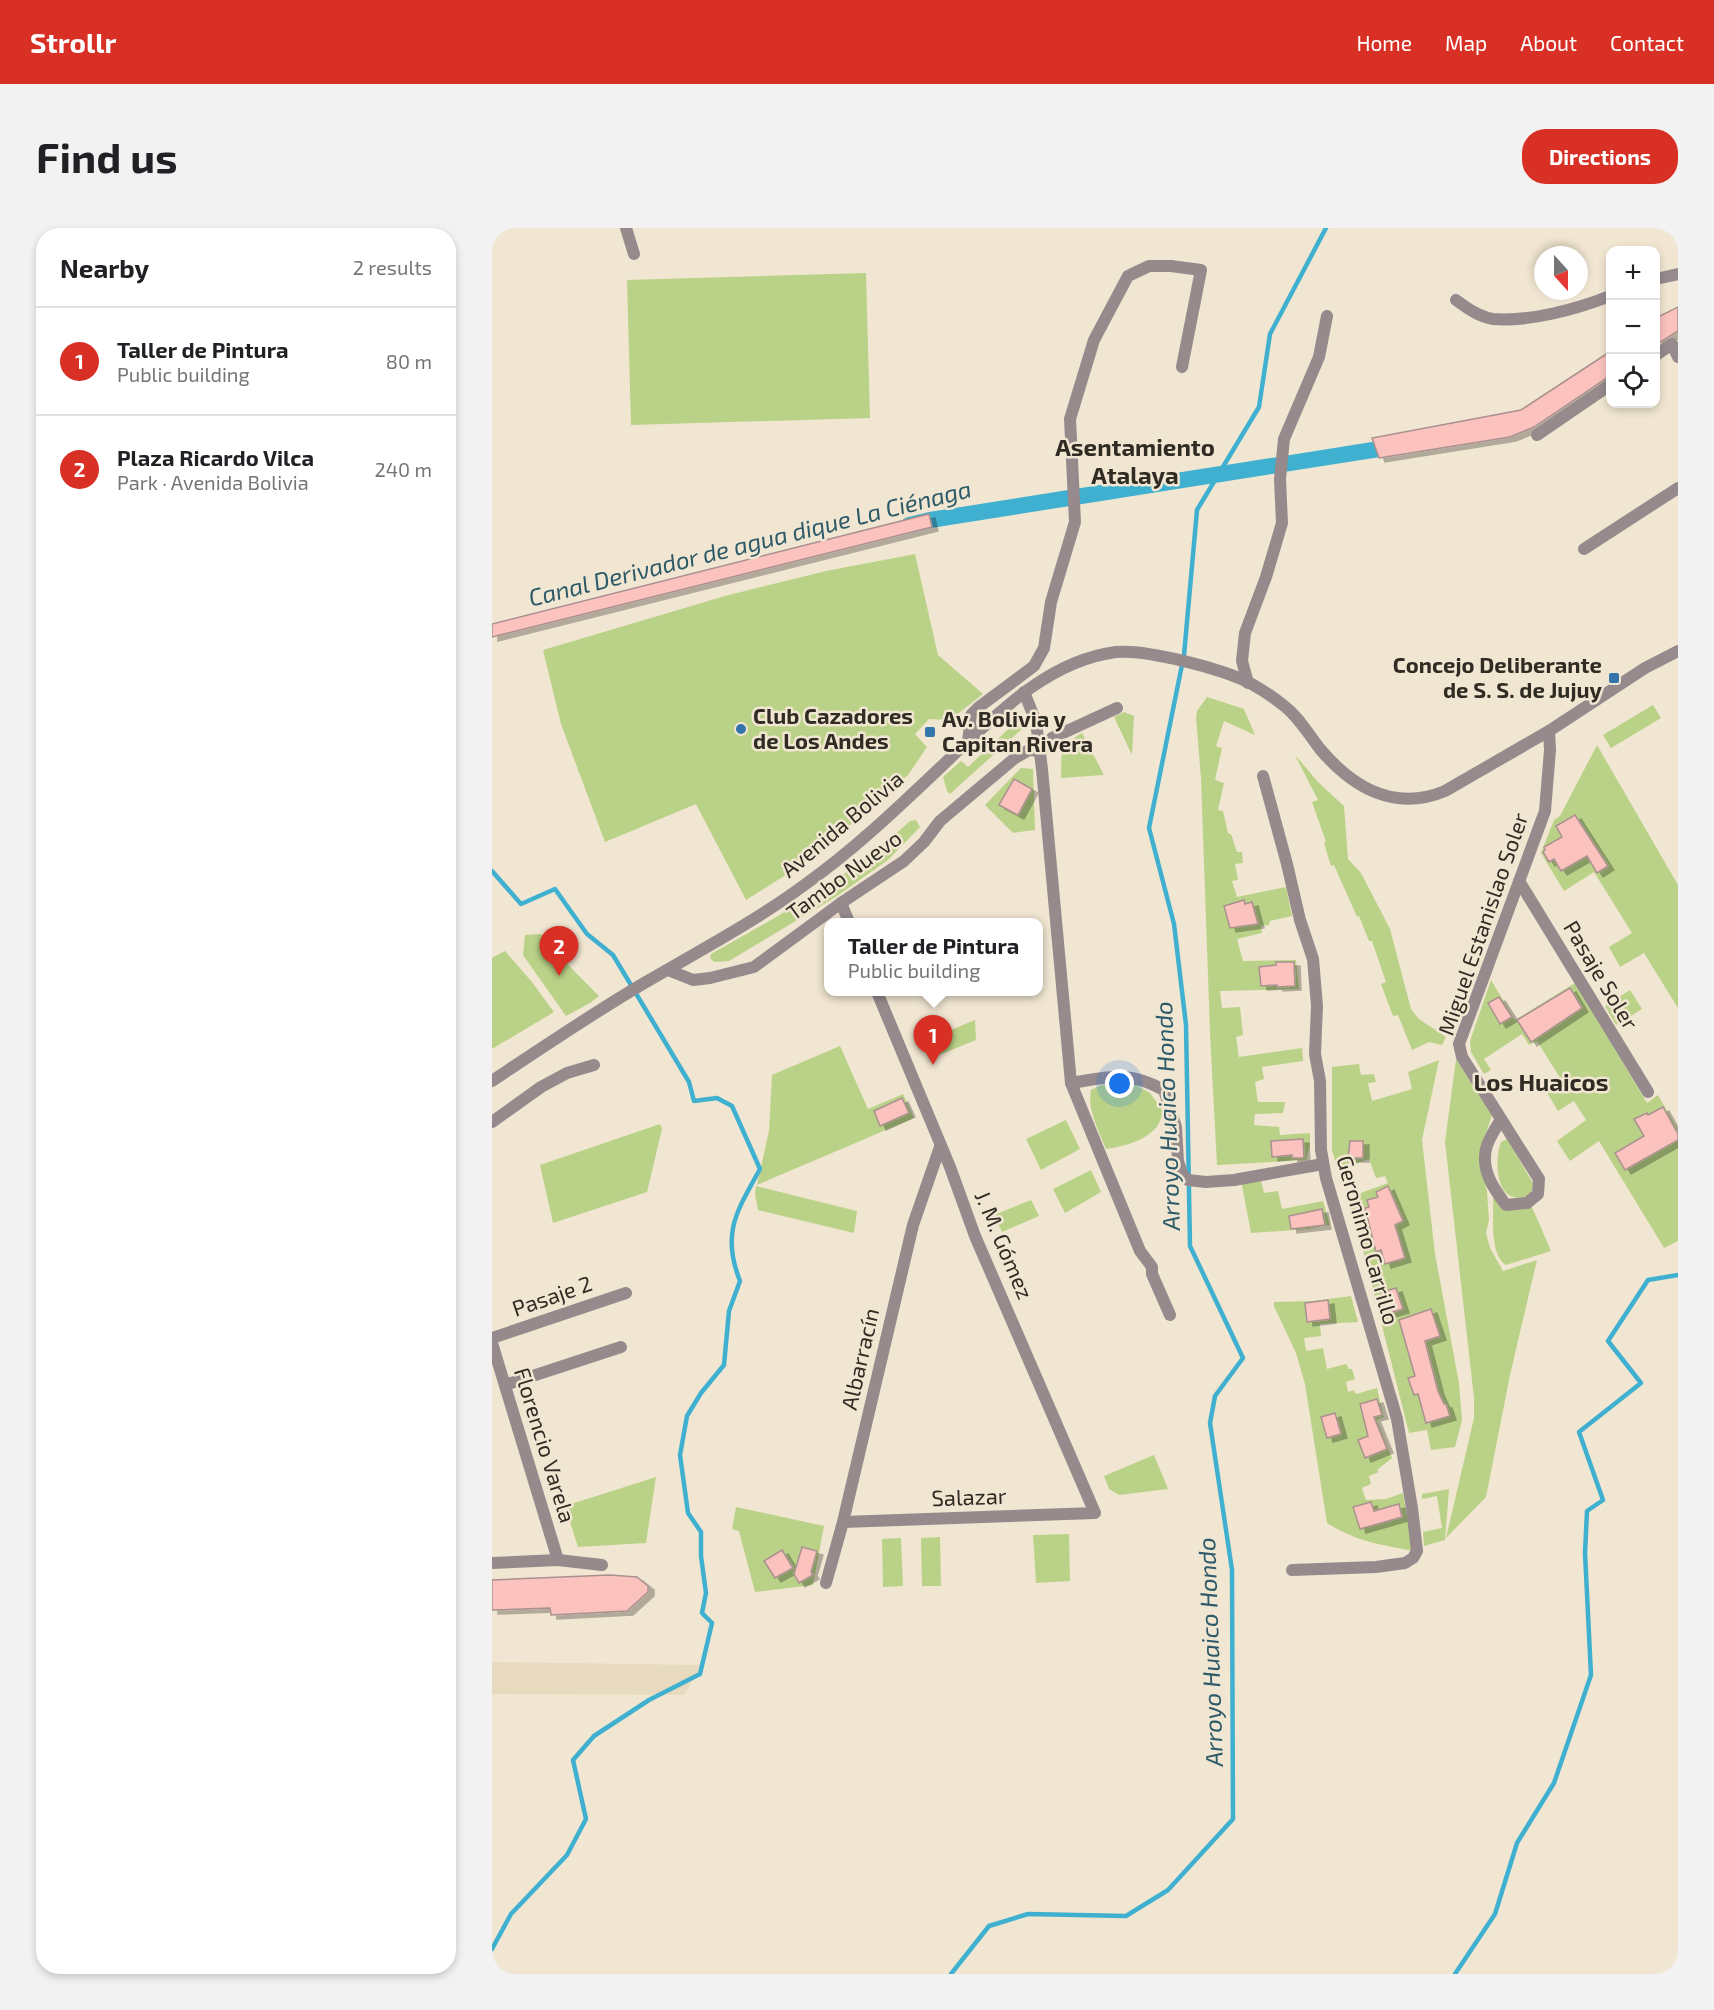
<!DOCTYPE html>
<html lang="en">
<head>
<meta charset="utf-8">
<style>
	:root { --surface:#fff; --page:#f2f2f2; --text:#202124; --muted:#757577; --line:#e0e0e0; --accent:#d93025 }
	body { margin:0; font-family:"Exo 2",sans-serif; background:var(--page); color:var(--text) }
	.controls { position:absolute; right:18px; top:18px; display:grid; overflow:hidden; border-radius:12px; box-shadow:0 3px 9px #0003 }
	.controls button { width:54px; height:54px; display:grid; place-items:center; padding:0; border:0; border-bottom:2px solid var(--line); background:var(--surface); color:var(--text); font:30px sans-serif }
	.compass { position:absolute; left:1042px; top:18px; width:54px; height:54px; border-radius:50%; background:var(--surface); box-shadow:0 3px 9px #0003; rotate:159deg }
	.you { position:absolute; left:628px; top:856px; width:21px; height:21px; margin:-15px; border:4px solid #fff; border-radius:50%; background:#1a73e8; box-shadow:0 0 0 9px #1a73e833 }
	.badge { display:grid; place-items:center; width:39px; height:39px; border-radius:50%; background:var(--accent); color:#fff; font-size:20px; font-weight:700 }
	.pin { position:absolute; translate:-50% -50px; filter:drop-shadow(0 2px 3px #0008) }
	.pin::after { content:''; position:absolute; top:32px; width:21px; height:18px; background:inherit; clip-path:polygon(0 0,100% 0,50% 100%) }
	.popup { position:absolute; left:332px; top:690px; width:219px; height:78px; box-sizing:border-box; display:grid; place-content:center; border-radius:12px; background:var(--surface); filter:drop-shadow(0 2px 4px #0005); font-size:20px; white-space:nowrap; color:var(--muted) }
	.popup b { font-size:22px; color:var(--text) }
	.popup::after { content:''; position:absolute; left:50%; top:100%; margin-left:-12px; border:12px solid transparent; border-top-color:var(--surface) }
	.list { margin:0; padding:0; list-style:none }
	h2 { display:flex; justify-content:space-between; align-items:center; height:78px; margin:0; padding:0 24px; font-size:26px }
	h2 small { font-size:20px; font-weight:400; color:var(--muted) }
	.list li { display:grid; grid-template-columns:39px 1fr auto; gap:18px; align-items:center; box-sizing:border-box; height:108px; padding:0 24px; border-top:2px solid var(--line) }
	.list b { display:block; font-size:22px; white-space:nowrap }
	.list p { margin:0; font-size:20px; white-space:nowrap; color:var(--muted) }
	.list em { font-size:20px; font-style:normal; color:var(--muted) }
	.icon { flex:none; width:33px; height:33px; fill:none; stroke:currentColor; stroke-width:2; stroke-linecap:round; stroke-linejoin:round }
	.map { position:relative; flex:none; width:1186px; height:1746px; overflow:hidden; border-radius:24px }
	header { display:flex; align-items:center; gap:36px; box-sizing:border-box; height:84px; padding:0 30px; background:var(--accent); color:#fff }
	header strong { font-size:28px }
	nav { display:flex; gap:33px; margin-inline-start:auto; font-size:21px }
	.intro { display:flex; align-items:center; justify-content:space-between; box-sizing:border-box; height:144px; padding:0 36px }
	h1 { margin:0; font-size:42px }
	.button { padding:15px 27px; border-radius:24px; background:var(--accent); color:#fff; font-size:21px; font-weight:700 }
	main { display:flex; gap:36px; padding:0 36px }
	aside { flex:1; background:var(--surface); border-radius:24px; box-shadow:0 3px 9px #0003 }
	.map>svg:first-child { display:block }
	.built { fill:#e8dabe }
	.green { fill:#bad287 }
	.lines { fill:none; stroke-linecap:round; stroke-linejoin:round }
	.stream { stroke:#40b0d1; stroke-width:4.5 }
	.canal { stroke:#40b0d1; stroke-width:16 }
	.building { fill:#fbc2be; stroke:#aa918f; stroke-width:1.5; filter:url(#shadow) }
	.minor { stroke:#968a8d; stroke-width:12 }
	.tertiary { stroke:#968a8d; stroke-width:12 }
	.poi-dot { fill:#3375ab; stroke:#f1e6d1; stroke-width:2 }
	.labels { text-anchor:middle; stroke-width:5; stroke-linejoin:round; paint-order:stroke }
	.poi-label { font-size:22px; font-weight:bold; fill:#302c24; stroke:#f1e6d1; text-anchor:start }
	.street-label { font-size:22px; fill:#302c24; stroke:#f1e6d1 }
	.neighbourhood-label { font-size:24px; font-weight:bold; fill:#302c24; stroke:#f1e6d1 }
	.water-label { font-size:24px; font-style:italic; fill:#2c5a69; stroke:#f1e6d1 }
</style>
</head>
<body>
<header>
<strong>Strollr</strong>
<nav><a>Home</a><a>Map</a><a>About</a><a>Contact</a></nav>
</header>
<div class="intro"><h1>Find us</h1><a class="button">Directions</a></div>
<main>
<aside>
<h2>Nearby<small>2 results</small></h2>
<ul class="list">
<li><span class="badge">1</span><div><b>Taller de Pintura</b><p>Public building</p></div><em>80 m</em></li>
<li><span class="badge">2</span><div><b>Plaza Ricardo Vilca</b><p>Park · Avenida Bolivia</p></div><em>240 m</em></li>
</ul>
</aside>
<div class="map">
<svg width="1186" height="1746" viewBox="0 0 1186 1746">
	<defs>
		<filter id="shadow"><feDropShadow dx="6" dy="4" stdDeviation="0" flood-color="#0004"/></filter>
	</defs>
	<rect width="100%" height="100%" fill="#f1e6d1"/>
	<!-- built -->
	<path class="built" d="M 0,1434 L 210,1437 L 192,1467 L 0,1466 Z"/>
	<!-- green -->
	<g class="green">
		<path d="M 374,45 L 378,190 L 139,197 L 135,52 Z"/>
		<path d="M 423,326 L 446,427 L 491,466 L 458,492 L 437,491 L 423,506 L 435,519 L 416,547 L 316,633 L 254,672 L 204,576 L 113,614 L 69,496 L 51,422 L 233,368 L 334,343 Z"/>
		<path d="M 715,469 L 752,481 L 763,507 L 732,493 L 724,518 L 730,520 L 723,552 L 732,555 L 726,582 L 731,583 L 736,605 L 739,606 L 745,624 L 750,624 L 751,635 L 743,636 L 746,652 L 740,653 L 745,669 L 794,659 L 800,688 L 778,693 L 777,697 L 769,698 L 770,705 L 745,711 L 751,733 L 804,732 L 807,761 L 728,763 L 730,780 L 748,779 L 751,807 L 744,809 L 747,829 L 810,820 L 811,833 L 770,839 L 772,851 L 763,854 L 766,874 L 793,874 L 791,885 L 763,886 L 762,897 L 787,899 L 788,907 L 818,905 L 818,917 L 814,932 L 725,937 L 718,805 L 709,550 L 704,489 L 705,483 Z"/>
		<path d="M 1161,477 L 1169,490 L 1119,520 L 1111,507 Z"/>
		<path d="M 632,484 L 642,488 L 640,527 L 622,489 Z"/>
		<path d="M 528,490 L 532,493 L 532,499 L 458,566 L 455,563 L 451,549 L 469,533 L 476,539 Z"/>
		<path d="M 590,505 L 612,547 L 569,550 C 570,523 566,519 590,505 Z"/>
		<path d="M 1105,517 L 1186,657 L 1186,780 L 1152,725 L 1128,739 L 1117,719 L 1140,705 L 1102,644 L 1072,663 L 1049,625 L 1062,592 L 1068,588 Z"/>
		<path d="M 803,527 L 827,555 L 852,578 L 856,631 L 869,645 L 898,701 L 919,781 L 927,791 L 954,809 L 950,817 L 937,814 L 920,822 L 906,787 L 901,788 L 889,756 L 894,754 L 880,713 L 877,713 L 867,688 L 865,689 L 842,637 L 839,638 L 832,615 L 834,614 L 820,574 L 826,572 Z"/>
		<path d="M 529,540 L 541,541 L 543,602 L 521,605 L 493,577 Z"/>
		<path d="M 424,592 L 428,599 L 396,632 L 342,670 L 237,733 L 222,734 L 218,730 L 219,726 C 289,687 360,647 418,593 Z"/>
		<path d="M 49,706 L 82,743 L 107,768 L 98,775 L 74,788 L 31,727 L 33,707 Z"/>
		<path d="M 13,723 L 40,754 L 62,784 L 0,821 L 0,730 Z"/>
		<path d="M 999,752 L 1023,792 L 1083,755 L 1155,875 L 1166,867 L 1186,902 L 1184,905 L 1186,905 L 1186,1013 L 1172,1020 L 1107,913 L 1078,933 L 1065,913 L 1094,892 L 1082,873 L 1066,883 L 1054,863 L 1070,853 L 1045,813 L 1037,817 L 1030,806 L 992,831 L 999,842 L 992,846 L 979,824 L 978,813 Z"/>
		<path d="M 1138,762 L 1150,781 L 1124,797 L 1113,778 Z"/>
		<path d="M 483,792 L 484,812 L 437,831 L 430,814 Z"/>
		<path d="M 348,818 L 376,881 L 411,866 L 422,890 L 265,957 L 277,903 L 280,847 Z"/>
		<path d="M 964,831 L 1000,887 L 992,912 L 989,937 L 995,963 L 997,992 L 994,1005 L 998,1020 L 1011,1043 L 1045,1032 L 1018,1147 L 994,1269 L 954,1310 L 982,1190 L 982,1170 L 953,914 Z"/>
		<path d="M 947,832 L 930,912 L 943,1026 L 967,1155 L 970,1192 L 963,1219 L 939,1222 L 935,1202 L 917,1205 L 869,1014 L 855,970 L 896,955 L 893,948 L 884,950 L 877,931 L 846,942 L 840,922 L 840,839 L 867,836 L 869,847 L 882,846 L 884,854 L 876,855 L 880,873 L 920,861 L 916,844 Z"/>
		<path d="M 642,856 L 658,865 L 672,884 C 670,888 668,893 666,897 C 656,912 631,919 614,921 C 607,903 595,882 599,862 L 609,857 Z"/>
		<path d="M 574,892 L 588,921 L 549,942 L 534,911 Z"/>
		<path d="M 168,896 L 170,901 L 155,964 L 61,995 L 48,937 Z"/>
		<path d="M 1015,911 L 1041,955 C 1043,972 1020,975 1011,961 C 1004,949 1004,927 1009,914 Z"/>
		<path d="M 599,942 L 609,964 L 573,985 L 561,961 Z"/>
		<path d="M 767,943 L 772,965 L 786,963 L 790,981 L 831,973 L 838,997 L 817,1001 L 759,1005 L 748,947 Z"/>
		<path d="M 264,958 L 365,983 L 362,1005 L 266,982 L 263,966 Z"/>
		<path d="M 1001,969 L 1030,981 L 1040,979 L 1059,1023 L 1014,1037 C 997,1026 1002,988 1001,969 Z"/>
		<path d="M 539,972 L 547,988 L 510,1004 L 502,987 Z"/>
		<path d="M 859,1068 L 866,1094 L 828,1096 L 829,1108 L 812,1110 L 814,1123 L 831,1120 L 835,1141 L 854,1136 L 857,1141 L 860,1141 L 863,1151 L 854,1154 L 856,1164 L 861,1162 L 864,1166 L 885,1160 L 892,1189 L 885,1192 L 900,1230 L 885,1242 L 887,1244 L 877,1248 L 879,1256 L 870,1260 L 874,1272 L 894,1271 L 911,1265 L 921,1323 C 887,1316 865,1314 835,1295 L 813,1156 L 804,1125 L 782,1078 L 782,1074 L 821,1073 Z"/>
		<path d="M 662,1227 L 676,1261 L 627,1267 L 617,1261 L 612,1248 Z"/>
		<path d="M 164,1249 L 154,1315 L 86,1319 L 73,1278 Z"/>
		<path d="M 957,1261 L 953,1312 L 932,1318 L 931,1304 L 950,1300 L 945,1268 L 930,1271 L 930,1266 Z"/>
		<path d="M 244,1279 L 332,1298 L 321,1357 L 263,1364 L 247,1303 L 240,1301 Z"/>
		<path d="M 577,1306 L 578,1353 L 544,1355 L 541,1307 Z"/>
		<path d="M 448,1309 L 449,1358 L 430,1358 L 429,1310 Z"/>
		<path d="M 409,1310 L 411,1358 L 391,1359 L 390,1311 Z"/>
	</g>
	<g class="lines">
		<!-- stream -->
		<g class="stream">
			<path d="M 0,643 L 29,676 L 63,661 L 95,706 L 121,727 L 197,854 L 202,873 L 225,870 L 240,878 L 268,941 C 245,983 229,1005 248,1053 L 237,1083 L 232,1137 L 209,1165 L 195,1188 L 188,1227 L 196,1285 L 209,1304 L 209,1328 L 214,1365 L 210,1385 L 220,1395 L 208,1446 L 157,1472 L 102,1508 L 81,1532 L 94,1591 L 75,1627 L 19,1686 L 0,1721"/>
			<path d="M 459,1746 L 497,1698 L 536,1686 L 634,1688 L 676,1662 L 741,1591 L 740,1342 L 718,1195 L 723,1168 L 751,1130 L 698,1018 L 694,797 L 682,696 L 657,600 L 692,427 L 705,282 L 767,179 L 778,106 L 834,0"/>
			<path d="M 963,1746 L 1003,1686 L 1025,1615 L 1062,1555 L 1099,1447 L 1093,1325 L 1095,1283 L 1111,1272 L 1087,1204 L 1149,1155 L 1116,1113 L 1156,1052 L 1186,1047"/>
		</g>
		<!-- canal -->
		<path class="canal" d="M 417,297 L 438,292 L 906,218"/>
	</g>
	<!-- building -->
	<g class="building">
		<path d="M 1186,79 L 1186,103 L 1164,117 L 1164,90 Z"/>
		<path d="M 1119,123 L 1119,147 L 1042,199 L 1018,209 L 887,230 L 880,210 L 1029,182 Z"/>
		<path d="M 437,286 L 440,299 L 0,409 L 0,396 Z"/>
		<path d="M 522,551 L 540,561 L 526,587 L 507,577 Z"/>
		<path d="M 1083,587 L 1116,638 L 1105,645 L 1095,628 L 1069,643 L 1062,631 L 1057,634 L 1051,624 L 1053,622 L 1052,619 L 1070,609 L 1064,598 Z"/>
		<path d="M 752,672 L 753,676 L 760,674 L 766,696 L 738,700 L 732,678 Z"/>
		<path d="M 784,734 L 802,734 L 803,758 L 785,759 L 785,757 L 769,758 L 767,739 L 784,737 Z"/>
		<path d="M 1078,760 L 1090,780 L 1039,814 L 1025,792 Z"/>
		<path d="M 1007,769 L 1020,789 L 1008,796 L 996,775 Z"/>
		<path d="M 410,870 L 417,885 L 388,898 L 382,883 Z"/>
		<path d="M 1171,879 L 1186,906 L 1186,912 L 1133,942 L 1123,925 L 1152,908 L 1142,891 L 1155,885 L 1156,887 Z"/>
		<path d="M 811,911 L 812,930 L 800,930 L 800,927 L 780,929 L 779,913 Z"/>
		<path d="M 858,913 L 871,913 L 871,930 L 856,930 Z"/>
		<path d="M 896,958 L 911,993 L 903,997 L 913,1030 L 893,1036 L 889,1022 L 884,1024 L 873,980 L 877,979 L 875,972 L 886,969 L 884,964 Z"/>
		<path d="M 830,981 L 833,997 L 799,1001 L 797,988 Z"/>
		<path d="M 904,1060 L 911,1081 L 897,1085 L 890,1064 Z"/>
		<path d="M 836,1072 L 838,1091 L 815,1094 L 813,1075 Z"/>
		<path d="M 939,1081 L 948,1108 L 933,1113 L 946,1163 L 952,1176 L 954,1176 L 958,1188 L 934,1195 L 926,1166 L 922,1167 L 916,1150 L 923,1148 L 907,1092 Z"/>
		<path d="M 885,1171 L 890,1187 L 882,1189 L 895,1221 L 873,1230 L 866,1212 L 876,1208 L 868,1176 Z"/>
		<path d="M 843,1185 L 849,1206 L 835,1210 L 829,1189 Z"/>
		<path d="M 879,1274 L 882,1283 L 907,1276 L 910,1289 L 868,1301 L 861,1279 Z"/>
		<path d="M 310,1319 L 325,1323 L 319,1344 L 321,1347 L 307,1355 L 302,1346 Z"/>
		<path d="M 290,1322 L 301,1340 L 283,1350 L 272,1333 Z"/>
		<path d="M 118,1347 L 145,1349 L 156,1358 L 156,1364 L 135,1383 L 59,1387 L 58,1380 L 0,1382 L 0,1352 Z"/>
	</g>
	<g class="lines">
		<!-- minor -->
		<g class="minor">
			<path d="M 134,0 L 142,26"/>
			<path d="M 1164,51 L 1186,46"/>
			<path d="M 964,72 C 975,80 987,89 1001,91 C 1038,94 1085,81 1118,68"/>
			<path d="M 1164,127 L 1180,116 L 1186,129"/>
			<path d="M 1045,207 L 1118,157"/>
			<path d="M 1092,321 L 1186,260"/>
			<path d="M 756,455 L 750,433 L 753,405 L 774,349 L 790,295 L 788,251 L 792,211 L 827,129 L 835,88"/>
			<path d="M 532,464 L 544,494 L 550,541 L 579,855 L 648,1023 L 660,1039 L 660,1046 L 678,1087"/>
			<path d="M 476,514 L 479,487 L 487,479 L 542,438 L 552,420 L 559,374 L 583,294 L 578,191 L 602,112 L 636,48 L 657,38 L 679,38 L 709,42 L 690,139"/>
			<path d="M 771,548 L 795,636 L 808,692 L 821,731 L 825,778 L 823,826 L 828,853 L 829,922 L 834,950 L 905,1191 L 920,1280 L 925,1323 L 921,1330 L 913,1335 L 884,1339 L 800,1342"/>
			<path d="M 1027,653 L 1156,864"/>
			<path d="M 349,675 L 357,694"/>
			<path d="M 176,742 L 201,752 L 218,750 L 262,739 L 349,675 L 412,633 L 432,614 L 448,593 L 523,530 L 537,522 L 548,523 L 560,510 L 625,480"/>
			<path d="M 579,855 C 617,849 636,842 672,862 L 684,899 L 686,933 L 690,946 L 696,952 L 714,954 L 742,952 L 831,936"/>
			<path d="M 1009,891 C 1004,900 996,911 994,921 C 989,943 1002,961 1014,977 L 1035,975 L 1046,966 L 1047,951 L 970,829 L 967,816 L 1053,583 L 1058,522 L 1057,503"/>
			<path d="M 0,894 L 49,859 L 75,845 L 102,837"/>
			<path d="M 0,1110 L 134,1065"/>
			<path d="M 0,1115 L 66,1332"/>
			<path d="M 13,1157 L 129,1119"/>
			<path d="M 351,1294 L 603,1285 L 483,1008 L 458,939 L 385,764"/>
			<path d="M 0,1335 L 66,1332 L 110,1337"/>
			<path d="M 334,1355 L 351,1294 L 421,997 L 448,919"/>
		</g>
		<!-- tertiary -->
		<path class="tertiary" d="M 0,853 C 51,819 101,785 154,754 C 207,723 262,694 311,658 C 369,617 419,567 471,518 C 514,477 562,432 624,424 C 655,421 730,441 758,455 C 769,461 781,469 791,477 C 806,488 817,507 828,521 C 861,560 903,584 953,563 L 1057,503 L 1153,440 L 1186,423"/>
	</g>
	<!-- markers -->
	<g class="poi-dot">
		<rect x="1116" y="444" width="12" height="12" rx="3"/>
		<circle cx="249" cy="501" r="6"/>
		<rect x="432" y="498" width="12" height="12" rx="3"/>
	</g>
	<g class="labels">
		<!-- poi labels -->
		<g class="poi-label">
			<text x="1110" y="445" text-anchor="end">Concejo Deliberante<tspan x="1110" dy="25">de S. S. de Jujuy</tspan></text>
			<text x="261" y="496">Club Cazadores<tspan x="261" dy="25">de Los Andes</tspan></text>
			<text x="450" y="499">Av. Bolivia y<tspan x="450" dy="25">Capitan Rivera</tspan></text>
		</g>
		<!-- street labels -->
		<g class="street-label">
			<text transform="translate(350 596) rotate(-40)" y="8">Avenida Bolivia</text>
			<text transform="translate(352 647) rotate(-36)" y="8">Tambo Nuevo</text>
			<text transform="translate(991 696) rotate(-71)" y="8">Miguel Estanislao Soler</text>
			<text transform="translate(1109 747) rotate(59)" y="8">Pasaje Soler</text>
			<text transform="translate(876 1012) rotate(74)" y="8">Geronimo Carrillo</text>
			<text transform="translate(512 1017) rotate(67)" y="8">J. M. Gómez</text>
			<text transform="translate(60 1068) rotate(-19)" y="8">Pasaje 2</text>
			<text transform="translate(368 1131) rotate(-77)" y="8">Albarracín</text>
			<text transform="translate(53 1217) rotate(73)" y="8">Florencio Varela</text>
			<text transform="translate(477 1269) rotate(-2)" y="8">Salazar</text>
		</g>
		<!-- neighbourhood labels -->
		<g class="neighbourhood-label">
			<text x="643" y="228">Asentamiento<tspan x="643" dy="28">Atalaya</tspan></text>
			<text x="1049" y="863">Los Huaicos</text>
		</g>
		<!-- water labels -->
		<g class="water-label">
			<text transform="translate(258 316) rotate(-14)" y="8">Canal Derivador de agua dique La Ciénaga</text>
			<text transform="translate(676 888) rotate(-92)" y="8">Arroyo Huaico Hondo</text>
			<text transform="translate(719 1424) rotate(-92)" y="8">Arroyo Huaico Hondo</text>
		</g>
	</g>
</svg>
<div class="controls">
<button>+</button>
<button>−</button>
<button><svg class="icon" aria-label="locate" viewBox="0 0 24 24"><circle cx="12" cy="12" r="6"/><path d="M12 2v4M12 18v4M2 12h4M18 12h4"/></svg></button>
</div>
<svg class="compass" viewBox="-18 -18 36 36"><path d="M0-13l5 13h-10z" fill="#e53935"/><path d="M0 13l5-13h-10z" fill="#757577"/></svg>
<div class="you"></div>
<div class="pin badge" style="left:441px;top:837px">1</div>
<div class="popup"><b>Taller de Pintura</b>Public building</div>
<div class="pin badge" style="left:67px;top:748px">2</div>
</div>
</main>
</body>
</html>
